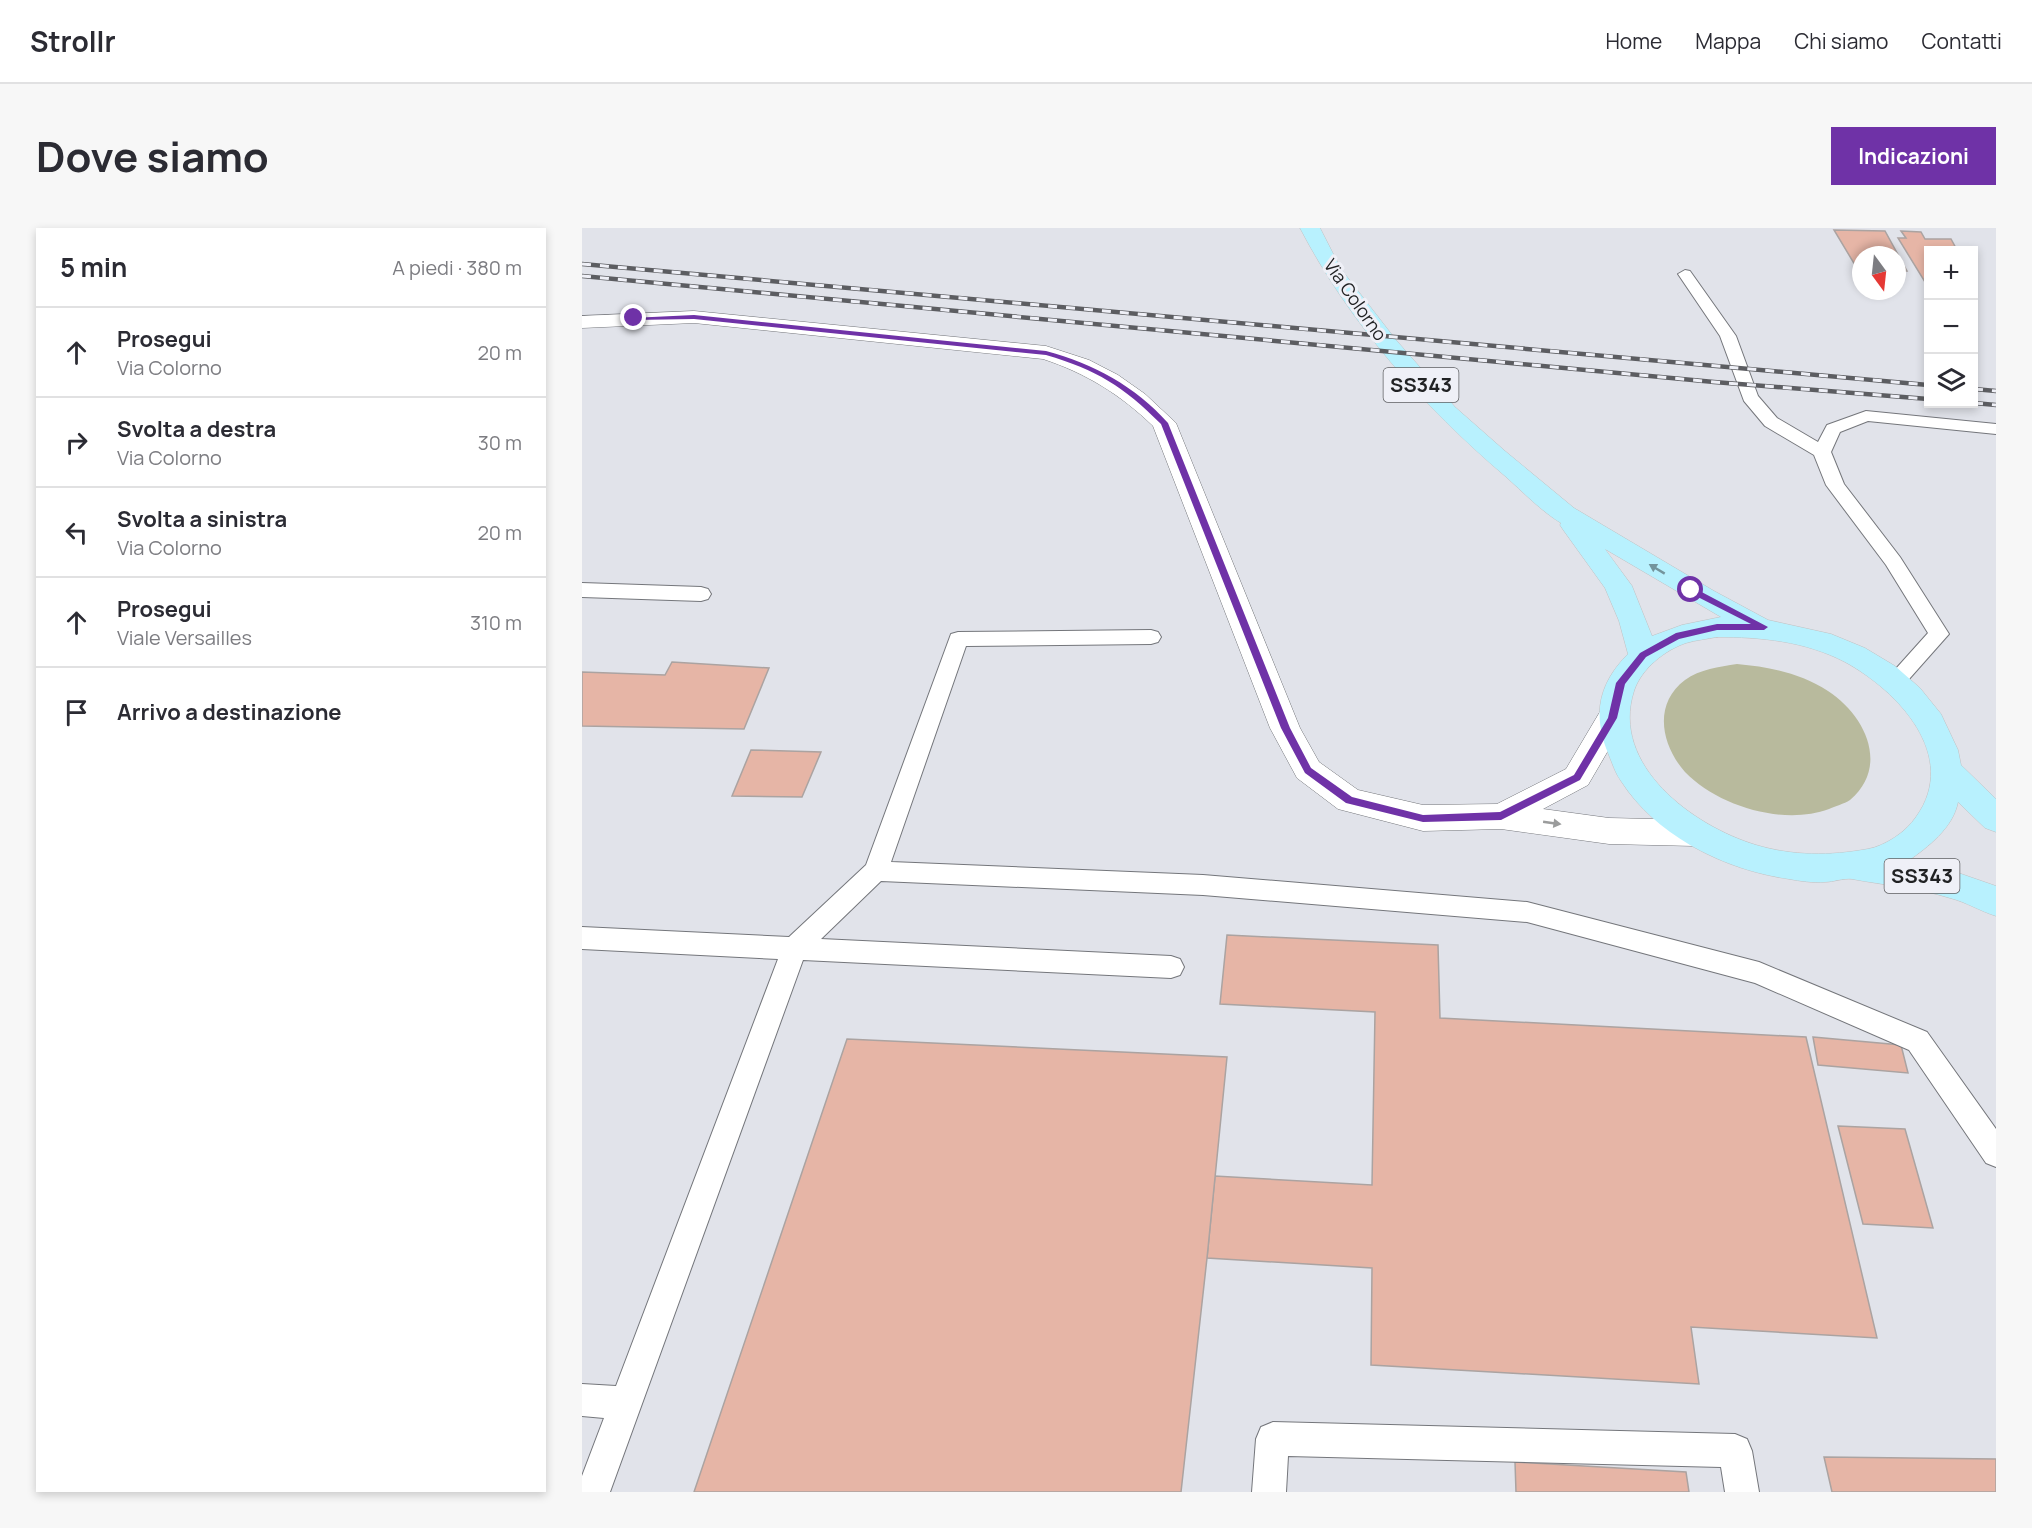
<!DOCTYPE html>
<html lang="it">
<head>
<meta charset="utf-8">
<style>
	:root { --surface:#fff; --page:#f7f7f7; --text:#2b2b33; --muted:#7c7c81; --line:#e1e1e2; --accent:#6f32a7 }
	body { margin:0; font-family:Manrope,sans-serif; background:var(--page); color:var(--text) }
	.controls { position:absolute; right:18px; top:18px; display:grid; overflow:hidden; border-radius:0px; box-shadow:0 3px 9px #0003 }
	.controls button { width:54px; height:54px; display:grid; place-items:center; padding:0; border:0; border-bottom:2px solid var(--line); background:var(--surface); color:var(--text); font:30px sans-serif }
	.compass { position:absolute; left:1270px; top:18px; width:54px; height:54px; border-radius:50%; background:var(--surface); box-shadow:0 3px 9px #0003; rotate:165deg }
	.stop { position:absolute; width:18px; height:18px; margin:-14px; border:4px solid #6f32a7; border-radius:50%; background:#fff }
	.stop.end { background:#6f32a7; border-color:#fff; box-shadow:0 2px 6px #0008 }
	.list { margin:0; padding:0; list-style:none }
	h2 { display:flex; justify-content:space-between; align-items:center; height:78px; margin:0; padding:0 24px; font-size:26px }
	h2 small { font-size:20px; font-weight:400; color:var(--muted) }
	.list li { display:grid; grid-template-columns:39px 1fr auto; gap:18px; align-items:center; box-sizing:border-box; height:90px; padding:0 24px; border-top:2px solid var(--line) }
	.list b { display:block; font-size:22px; white-space:nowrap }
	.list p { margin:0; font-size:20px; white-space:nowrap; color:var(--muted) }
	.list em { font-size:20px; font-style:normal; color:var(--muted) }
	.icon { flex:none; width:33px; height:33px; fill:none; stroke:currentColor; stroke-width:2; stroke-linecap:round; stroke-linejoin:round }
	.map { position:relative; flex:none; width:1414px; height:1264px; overflow:hidden; border-radius:0px }
	header { display:flex; align-items:center; gap:36px; box-sizing:border-box; height:84px; padding:0 30px; background:var(--surface); border-bottom:2px solid var(--line) }
	header strong { font-size:28px }
	nav { display:flex; gap:33px; margin-inline-start:auto; font-size:21px }
	.intro { display:flex; align-items:center; justify-content:space-between; box-sizing:border-box; height:144px; padding:0 36px }
	h1 { margin:0; font-size:42px }
	.button { padding:15px 27px; border-radius:0px; background:var(--accent); color:#fff; font-size:21px; font-weight:700 }
	main { display:flex; gap:36px; padding:0 36px }
	aside { flex:1; background:var(--surface); border-radius:0px; box-shadow:0 3px 9px #0003 }
	.map>svg:first-child { display:block }
	.green { fill:#b8ba9d }
	.building { fill:#e6b5a6; stroke:#aba3a1; stroke-width:1.5 }
	.lines { fill:none; stroke-linecap:round; stroke-linejoin:round }
	.lane-casing { stroke:#74767b; stroke-width:2 }
	.secondary-casing { stroke:#74767b; stroke-width:1 }
	.primary-casing { stroke:#c1c1c2; stroke-width:1 }
	.lane { fill:#fff; fill-rule:evenodd }
	.secondary { fill:#fff; fill-rule:evenodd }
	.primary { fill:#b8f1fe; fill-rule:evenodd }
	.rail-casing { stroke:#5c5d61; stroke-width:4.5 }
	.rail { stroke:#eff0f7; stroke-width:3; stroke-dasharray:9; stroke-linecap:butt }
	.oneway { fill:#74949c }
	.oneway2 { fill:#9b9c9c }
	.route { fill:#6f32a7 }
	.labels { text-anchor:middle; stroke-width:6; stroke-linejoin:round; paint-order:stroke }
	.far-street-label { font-size:18px; fill:#212224; stroke:#eff0f7 }
	.shield { fill:#eff0f7; stroke:#5f6063; stroke-width:1.5 }
	.shield-label { font-size:20px; font-weight:bold; fill:#212224 }
</style>
</head>
<body>
<header>
<strong>Strollr</strong>
<nav><a>Home</a><a>Mappa</a><a>Chi siamo</a><a>Contatti</a></nav>
</header>
<div class="intro"><h1>Dove siamo</h1><a class="button">Indicazioni</a></div>
<main>
<aside>
<h2>5 min<small>A piedi · 380 m</small></h2>
<ul class="list">
<li><svg class="icon" aria-label="ahead" viewBox="0 0 24 24"><path d="M12 20V5M6 11l6-6 6 6"/></svg><div><b>Prosegui</b><p>Via Colorno</p></div><em>20 m</em></li>
<li><svg class="icon" aria-label="right" viewBox="0 0 24 24"><path d="M7 20v-9h11M14 6l5 5-5 5"/></svg><div><b>Svolta a destra</b><p>Via Colorno</p></div><em>30 m</em></li>
<li><svg class="icon" aria-label="left" viewBox="0 0 24 24"><path d="M17 20v-9H6M10 6l-5 5 5 5"/></svg><div><b>Svolta a sinistra</b><p>Via Colorno</p></div><em>20 m</em></li>
<li><svg class="icon" aria-label="ahead" viewBox="0 0 24 24"><path d="M12 20V5M6 11l6-6 6 6"/></svg><div><b>Prosegui</b><p>Viale Versailles</p></div><em>310 m</em></li>
<li><svg class="icon" aria-label="arrive" viewBox="0 0 24 24"><path d="M6 21V4h12l-3 4 3 4H6"/></svg><div><b>Arrivo a destinazione</b></div></li>
</ul>
</aside>
<div class="map">
<svg width="1414" height="1264" viewBox="0 0 1414 1264">
	<rect width="100%" height="100%" fill="#e1e3ea"/>
	<!-- green -->
	<path class="green" d="M 1155,436 C 1188,439 1218,445 1246,463 C 1283,487 1308,538 1268,572 C 1262,576 1253,578 1247,581 C 1201,598 1136,578 1103,544 C 1079,517 1071,476 1103,452 C 1118,441 1137,439 1155,436 Z"/>
	<!-- building -->
	<g class="building">
		<path d="M 1252,2 L 1303,3 L 1325,43 L 1315,43 L 1315,27 L 1279,27 L 1279,42 L 1276,42 Z"/>
		<path d="M 1319,3 L 1339,4 L 1343,11 L 1369,11 L 1375,22 L 1346,22 L 1346,54 L 1343,54 L 1316,10 L 1324,10 Z"/>
		<path d="M 90,434 L 187,440 L 162,501 L 0,498 L 0,444 L 83,447 Z"/>
		<path d="M 169,522 L 239,524 L 220,569 L 150,568 Z"/>
		<path d="M 645,707 L 856,717 L 858,790 L 1224,809 L 1295,1110 L 1109,1099 L 1117,1156 L 789,1137 L 790,1040 L 625,1030 L 633,948 L 790,957 L 793,784 L 638,776 Z"/>
		<path d="M 1231,809 L 1319,817 L 1326,845 L 1236,837 Z"/>
		<path d="M 265,811 L 645,829 L 625,1030 L 599,1264 L 112,1264 Z"/>
		<path d="M 1256,898 L 1323,901 L 1351,1000 L 1281,996 Z"/>
		<path d="M 1242,1229 L 1414,1231 L 1414,1264 L 1250,1264 Z"/>
		<path d="M 933,1234 L 1104,1244 L 1107,1264 L 934,1264 Z"/>
	</g>
	<g class="lines">
		<defs>
			<g id="lane">
				<path d="M 1103,42 L 1108,43 L 1154,108 L 1176,168 L 1195,190 L 1236,214 L 1245,197 L 1284,183 L 1414,196 L 1414,206 L 1286,193 L 1258,204 L 1249,224 L 1262,256 L 1318,329 L 1367,406 L 1320,459 L 1313,462 L 1306,459 L 1302,454 L 1346,405 L 1304,337 L 1244,257 L 1232,227 L 1183,198 L 1162,173 L 1138,108 L 1096,46 Z"/>
				<path d="M 0,355 L 119,359 L 126,361 L 129,366 L 126,371 L 119,373 L 0,369 Z"/>
				<path d="M 569,402 L 576,404 L 579,409 L 576,414 L 569,416 L 384,418 L 309,634 L 621,647 L 945,674 L 1177,734 L 1345,804 L 1414,901 L 1414,939 L 1404,935 L 1327,822 L 1173,755 L 945,694 L 621,667 L 299,653 L 239,711 L 589,728 L 598,731 L 602,739 L 598,747 L 589,750 L 221,732 L 28,1264 L 0,1264 L 0,1248 L 22,1190 L 0,1188 L 0,1156 L 34,1158 L 196,731 L 0,721 L 0,699 L 207,709 L 284,637 L 369,406 L 376,404 Z"/>
				<path d="M 691,1194 L 1153,1206 L 1165,1211 L 1170,1223 L 1177,1264 L 1143,1264 L 1139,1239 L 706,1228 L 704,1264 L 670,1264 L 674,1211 L 679,1199 Z"/>
			</g>
			<path id="secondary" d="M 112,83 L 464,118 L 507,132 L 536,147 L 563,166 L 594,195 L 718,500 L 737,534 L 776,562 L 841,577 L 915,576 L 984,541 L 1019,482 L 1030,479 L 1041,482 L 1045,490 L 1006,557 L 961,581 L 1027,590 L 1113,592 L 1124,596 L 1129,605 L 1124,614 L 1113,618 L 1027,616 L 919,601 L 841,603 L 756,581 L 715,550 L 688,500 L 571,198 C 539,167 504,145 461,131 L 112,95 L 0,100 L 0,88 Z"/>
			<path id="primary" d="M 718,0 L 738,0 L 759,41 L 814,112 L 873,179 L 923,223 L 992,280 L 1132,363 L 1186,392 L 1249,406 L 1283,420 L 1313,438 L 1338,460 L 1359,486 L 1376,522 L 1379,537 L 1414,571 L 1414,604 L 1403,600 L 1376,574 C 1371,600 1346,619 1326,633 L 1365,641 L 1414,658 L 1414,688 C 1398,683 1384,674 1368,670 C 1336,660 1302,657 1270,651 C 1261,650 1251,654 1243,654 C 1231,655 1218,653 1207,651 C 1143,642 1074,608 1039,553 C 1033,545 1030,534 1026,525 C 1010,486 1017,455 1046,426 L 1037,393 L 1023,360 L 982,303 L 978,297 L 979,295 C 959,283 941,264 923,248 C 841,178 768,96 718,0 ZM 1023,321 L 1139,389 L 1100,397 L 1070,408 L 1050,358 ZM 1135,409 C 1179,409 1223,413 1263,434 C 1316,463 1378,528 1334,589 C 1324,604 1303,618 1286,621 C 1248,628 1211,628 1174,617 C 1111,598 1028,537 1052,463 C 1059,441 1083,422 1104,415 C 1114,412 1125,411 1135,409 Z"/>
		</defs>
		<!-- lane casing -->
		<use href="#lane" class="lane-casing"/>
		<!-- secondary casing -->
		<use href="#secondary" class="secondary-casing"/>
		<!-- primary casing -->
		<use href="#primary" class="primary-casing"/>
		<!-- lane -->
		<use href="#lane" class="lane"/>
		<!-- secondary -->
		<use href="#secondary" class="secondary"/>
		<!-- primary -->
		<use href="#primary" class="primary"/>
		<defs>
			<g id="rail">
				<path d="M 0,36 L 1346,157"/>
				<path d="M 0,48 L 1132,154 L 1346,171"/>
				<path d="M 1392,161 L 1414,163"/>
				<path d="M 1392,175 L 1414,177"/>
			</g>
		</defs>
		<!-- rail casing -->
		<use href="#rail" class="rail-casing"/>
		<!-- rail -->
		<use href="#rail" class="rail"/>
	</g>
	<!-- one-way arrows -->
	<defs><path id="oneway-solid" d="M-6-.8H1V-3.2L6.5 0L1 3.2V.8H-6Z" transform="scale(1.5)"/></defs>
	<use class="oneway" href="#oneway-solid" transform="translate(1075 341) rotate(-149)"/>
	<use class="oneway2" href="#oneway-solid" transform="translate(970 595) rotate(8)"/>
	<!-- route -->
	<path class="route" d="M 112,87 L 464,123 C 512,136 553,158 586,195 L 708,500 L 729,540 L 770,569 L 841,587 L 918,584 L 992,547 L 1026,490 L 1034,455 L 1058,425 L 1094,405 L 1135,396 L 1169,396 L 1106,364 L 1106,360 L 1112,360 L 1186,399 L 1182,402 L 1135,402 L 1097,411 L 1064,429 L 1043,456 L 1035,490 L 998,552 L 919,592 L 841,594 L 764,575 L 723,545 L 699,500 L 579,196 C 541,158 515,142 464,127 L 112,91 L 52,92 L 49,90 Z"/>
	<g class="labels">
		<!-- far-street labels -->
		<g class="far-street-label">
			<text transform="translate(773 72) rotate(55)" y="6">Via Colorno</text>
		</g>
		<!-- shield labels -->
		<g class="shield">
			<rect x="801.5" y="140" width="75" height="34" rx="4.5"/>
			<rect x="1302.5" y="631" width="75" height="34" rx="4.5"/>
		</g>
		<g class="shield-label">
			<text x="839" y="164">SS343</text>
			<text x="1340" y="655">SS343</text>
		</g>
	</g>
</svg>
<div class="controls">
<button>+</button>
<button>−</button>
<button><svg class="icon" aria-label="layers" viewBox="0 0 24 24"><path d="M12 4l9 5-9 5-9-5zM3 14l9 5 9-5"/></svg></button>
</div>
<svg class="compass" viewBox="-18 -18 36 36"><path d="M0-13l5 13h-10z" fill="#e53935"/><path d="M0 13l5-13h-10z" fill="#7c7c81"/></svg>
<div class="stop" style="left:1109px;top:362px"></div>
<div class="stop end" style="left:52px;top:90px"></div>
</div>
</main>
</body>
</html>
